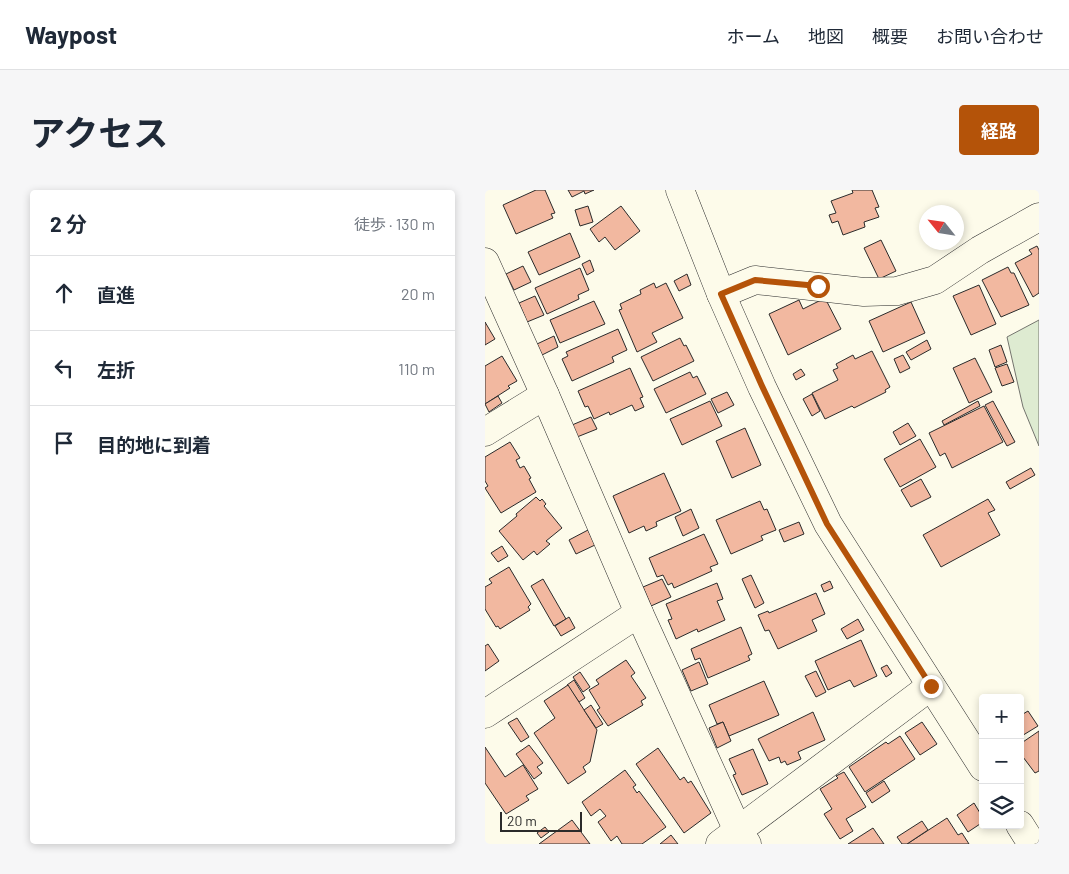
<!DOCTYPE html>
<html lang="ja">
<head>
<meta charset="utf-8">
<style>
	:root { --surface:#fff; --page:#f6f6f7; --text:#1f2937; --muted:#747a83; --line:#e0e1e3; --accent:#b45309 }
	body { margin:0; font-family:Barlow,"Noto Sans JP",sans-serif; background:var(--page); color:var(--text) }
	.controls { position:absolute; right:15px; bottom:15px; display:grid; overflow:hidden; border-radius:5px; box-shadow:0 2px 8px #0003 }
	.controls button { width:45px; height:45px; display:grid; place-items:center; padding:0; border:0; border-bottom:1px solid var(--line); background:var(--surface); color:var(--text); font:25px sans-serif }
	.compass { position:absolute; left:434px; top:15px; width:45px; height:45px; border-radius:50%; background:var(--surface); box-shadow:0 2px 8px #0003; rotate:300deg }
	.scale { position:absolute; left:15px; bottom:12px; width:82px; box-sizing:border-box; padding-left:5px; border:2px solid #2b2b2b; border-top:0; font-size:14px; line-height:18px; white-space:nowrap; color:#2b2b2b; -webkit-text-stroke:4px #fdfbea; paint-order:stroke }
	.stop { position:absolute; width:15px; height:15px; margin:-11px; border:4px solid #b45309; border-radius:50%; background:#fff }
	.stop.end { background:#b45309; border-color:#fff; box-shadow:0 1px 5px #0008 }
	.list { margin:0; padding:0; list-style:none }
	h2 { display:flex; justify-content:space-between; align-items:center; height:65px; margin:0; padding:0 20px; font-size:21px }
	h2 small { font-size:16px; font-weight:400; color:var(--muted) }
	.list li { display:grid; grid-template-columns:32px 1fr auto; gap:15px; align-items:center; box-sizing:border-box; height:75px; padding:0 20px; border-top:1px solid var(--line) }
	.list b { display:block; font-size:19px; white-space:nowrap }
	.list em { font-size:16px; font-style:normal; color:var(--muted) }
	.icon { flex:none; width:28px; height:28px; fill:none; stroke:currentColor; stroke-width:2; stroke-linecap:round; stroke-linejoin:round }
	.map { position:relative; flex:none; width:554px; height:654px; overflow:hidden; border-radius:5px }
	header { display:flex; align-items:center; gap:30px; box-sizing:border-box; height:70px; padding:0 25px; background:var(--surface); border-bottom:1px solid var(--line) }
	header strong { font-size:24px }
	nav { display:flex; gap:28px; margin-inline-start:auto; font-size:18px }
	.intro { display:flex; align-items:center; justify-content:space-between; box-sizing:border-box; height:120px; padding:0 30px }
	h1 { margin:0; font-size:35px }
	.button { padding:12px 22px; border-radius:5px; background:var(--accent); color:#fff; font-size:18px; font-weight:700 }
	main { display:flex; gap:30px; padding:0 30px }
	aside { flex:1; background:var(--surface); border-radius:5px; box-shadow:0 2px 8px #0003 }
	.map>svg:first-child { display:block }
	.green { fill:#deebd1; stroke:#74746e }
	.building { fill:#f2b8a0; stroke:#2b2b2b }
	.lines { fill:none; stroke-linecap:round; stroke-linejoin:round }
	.minor-casing { stroke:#2b2b2b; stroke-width:29 }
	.minor { stroke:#fdfbea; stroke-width:28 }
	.route { stroke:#b45309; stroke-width:6 }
</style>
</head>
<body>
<header>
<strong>Waypost</strong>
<nav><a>ホーム</a><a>地図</a><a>概要</a><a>お問い合わせ</a></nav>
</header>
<div class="intro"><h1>アクセス</h1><a class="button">経路</a></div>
<main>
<aside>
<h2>2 分<small>徒歩 · 130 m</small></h2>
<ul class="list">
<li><svg class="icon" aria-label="ahead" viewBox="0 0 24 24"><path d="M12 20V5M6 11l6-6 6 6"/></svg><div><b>直進</b></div><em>20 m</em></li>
<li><svg class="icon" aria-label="left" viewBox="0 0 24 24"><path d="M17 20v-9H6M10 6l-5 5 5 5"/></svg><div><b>左折</b></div><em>110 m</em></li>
<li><svg class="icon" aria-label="arrive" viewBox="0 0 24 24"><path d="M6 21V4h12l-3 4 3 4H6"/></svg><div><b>目的地に到着</b></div></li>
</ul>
</aside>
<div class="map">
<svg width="554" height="654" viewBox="0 0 554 654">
	<rect width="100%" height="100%" fill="#fdfbea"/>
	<!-- green -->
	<path class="green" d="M 554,130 L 554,256 L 538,217 L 522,147 Z"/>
	<!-- building -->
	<g class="building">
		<path d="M 51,0 L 60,0 L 70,23 L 66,24 L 68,28 L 31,44 L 18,15 Z"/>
		<path d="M 83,0 L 109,0 L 100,4 L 99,1 L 87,7 Z"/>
		<path d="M 367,0 L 387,0 L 394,17 L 390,18 L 394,27 L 379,32 L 380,37 L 358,45 L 353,31 L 347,33 L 344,25 L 351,23 L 346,11 L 368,3 Z"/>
		<path d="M 103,16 L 108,32 L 95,36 L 90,20 Z"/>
		<path d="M 136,16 L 155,41 L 130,60 L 120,47 L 114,52 L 105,39 Z"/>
		<path d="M 85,43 L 95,67 L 54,85 L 43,62 Z"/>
		<path d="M 396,50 L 411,81 L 394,89 L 379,58 Z"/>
		<path d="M 552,56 L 554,60 L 554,103 L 548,107 L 530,73 L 547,64 L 544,60 Z"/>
		<path d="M 105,70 L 109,81 L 102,85 L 97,74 Z"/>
		<path d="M 38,76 L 46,92 L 29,100 L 21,84 Z"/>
		<path d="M 523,77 L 526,83 L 529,83 L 544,115 L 516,127 L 497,90 Z"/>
		<path d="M 95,78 L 104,100 L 93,105 L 94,109 L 62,124 L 50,98 Z"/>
		<path d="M 202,84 L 206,95 L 194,101 L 189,91 Z"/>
		<path d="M 169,93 L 171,98 L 181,93 L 198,128 L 167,143 L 172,152 L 152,162 L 134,120 L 137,119 L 135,114 L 156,104 L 155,100 Z"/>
		<path d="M 494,95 L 511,134 L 486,145 L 468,106 Z"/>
		<path d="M 50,106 L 59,125 L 42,132 L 34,113 Z"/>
		<path d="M 340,108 L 356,139 L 303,165 L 284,124 L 314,110 L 318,119 Z"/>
		<path d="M 109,111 L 120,134 L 75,153 L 65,130 Z"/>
		<path d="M 426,112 L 440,143 L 398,162 L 384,131 Z"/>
		<path d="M 0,132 L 10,149 L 0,155 Z"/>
		<path d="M 133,139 L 142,160 L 127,167 L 129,172 L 87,191 L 77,169 L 83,166 L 81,162 Z"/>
		<path d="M 69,146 L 73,157 L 57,165 L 52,154 Z"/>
		<path d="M 195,148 L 199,156 L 201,155 L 209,171 L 168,191 L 156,167 Z"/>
		<path d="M 442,150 L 446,159 L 426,170 L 421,162 Z"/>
		<path d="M 516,155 L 522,172 L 510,177 L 504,160 Z"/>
		<path d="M 387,161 L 405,197 L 400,200 L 401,202 L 369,218 L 367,216 L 340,229 L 327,203 L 353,190 L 348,180 L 353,178 L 351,174 L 368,165 L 370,169 Z"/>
		<path d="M 418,165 L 425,178 L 415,183 L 409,169 Z"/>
		<path d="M 17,166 L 32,191 L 23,196 L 25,198 L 0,214 L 0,176 Z"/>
		<path d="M 490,168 L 507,202 L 484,213 L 468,178 Z"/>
		<path d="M 522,174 L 529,192 L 517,196 L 510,178 Z"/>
		<path d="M 145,178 L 158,207 L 155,208 L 159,217 L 150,221 L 147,215 L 125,225 L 124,222 L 109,229 L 103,216 L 100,217 L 93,201 Z"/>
		<path d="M 316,179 L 320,185 L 311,190 L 308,184 Z"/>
		<path d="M 205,182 L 208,188 L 212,186 L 221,204 L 181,223 L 169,199 Z"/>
		<path d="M 242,202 L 249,215 L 233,223 L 226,209 Z"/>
		<path d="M 327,204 L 335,221 L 327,226 L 318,209 Z"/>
		<path d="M 13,206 L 17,213 L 4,222 L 0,214 Z"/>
		<path d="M 225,211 L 237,236 L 197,255 L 185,229 Z"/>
		<path d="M 493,211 L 495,216 L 459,235 L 457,231 Z"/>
		<path d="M 508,211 L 530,252 L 522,256 L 500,215 Z"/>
		<path d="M 499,216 L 518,252 L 467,278 L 460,263 L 455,266 L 444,243 Z"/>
		<path d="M 106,227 L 112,239 L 92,247 L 87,235 Z"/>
		<path d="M 423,233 L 431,246 L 415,255 L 408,242 Z"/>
		<path d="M 260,238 L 276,275 L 247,288 L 231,251 Z"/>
		<path d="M 435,249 L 451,277 L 415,297 L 399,269 Z"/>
		<path d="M 25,252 L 35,268 L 31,270 L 35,278 L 39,276 L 46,288 L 44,289 L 51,302 L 16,323 L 0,298 L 3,296 L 0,291 L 0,267 Z"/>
		<path d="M 546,278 L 550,285 L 525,299 L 521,292 Z"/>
		<path d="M 179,283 L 196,321 L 171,332 L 172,336 L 161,341 L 159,336 L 144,343 L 128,306 Z"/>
		<path d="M 436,289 L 446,307 L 426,317 L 416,300 Z"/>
		<path d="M 51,307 L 55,311 L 57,309 L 61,314 L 59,316 L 77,338 L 61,351 L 65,354 L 52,365 L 49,361 L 38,370 L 14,341 L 32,326 L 31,324 Z"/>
		<path d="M 503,309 L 510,320 L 503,323 L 515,345 L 456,377 L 438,345 Z"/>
		<path d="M 275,311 L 279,320 L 282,319 L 291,340 L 276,346 L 278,350 L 246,364 L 231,330 Z"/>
		<path d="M 206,319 L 214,338 L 198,346 L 190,327 Z"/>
		<path d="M 314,332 L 319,344 L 299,352 L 294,340 Z"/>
		<path d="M 103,340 L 110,355 L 91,364 L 84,350 Z"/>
		<path d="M 219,344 L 233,374 L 225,377 L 227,381 L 189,398 L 187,393 L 183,395 L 178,385 L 172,387 L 164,368 Z"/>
		<path d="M 17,356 L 23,366 L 13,372 L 6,363 Z"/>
		<path d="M 24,377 L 46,414 L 43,417 L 45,420 L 15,439 L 13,436 L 11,437 L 0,419 L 0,397 L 7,393 L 4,389 Z"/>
		<path d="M 266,385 L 279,413 L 270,418 L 257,389 Z"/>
		<path d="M 58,389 L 81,429 L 69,436 L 46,396 Z"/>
		<path d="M 177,389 L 186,407 L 166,416 L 158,397 Z"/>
		<path d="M 345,391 L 348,398 L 339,402 L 336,395 Z"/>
		<path d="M 232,393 L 238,409 L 232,411 L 240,430 L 213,442 L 212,439 L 191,449 L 183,430 L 187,429 L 181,414 Z"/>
		<path d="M 331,403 L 340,424 L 327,430 L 332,441 L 293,459 L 284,440 L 280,441 L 273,425 L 283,421 L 284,423 Z"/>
		<path d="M 84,427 L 90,438 L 76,446 L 70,436 Z"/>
		<path d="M 373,429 L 379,440 L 362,449 L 356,439 Z"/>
		<path d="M 256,437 L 267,464 L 263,466 L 265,470 L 223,488 L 215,468 L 210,470 L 206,459 Z"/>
		<path d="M 376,450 L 392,486 L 369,497 L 365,490 L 343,500 L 330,471 Z"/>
		<path d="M 3,454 L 14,471 L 0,481 L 0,456 Z"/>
		<path d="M 141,470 L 150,483 L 146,486 L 161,508 L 156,511 L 158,515 L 123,536 L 112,520 L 115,518 L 104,500 L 114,494 L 111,490 Z"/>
		<path d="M 214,472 L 223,494 L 206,501 L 197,480 Z"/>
		<path d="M 402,475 L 407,483 L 401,487 L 396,478 Z"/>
		<path d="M 331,481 L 341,502 L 331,507 L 320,486 Z"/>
		<path d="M 95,482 L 105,497 L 98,502 L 88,487 Z"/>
		<path d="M 89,490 L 100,508 L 94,512 L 82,495 Z"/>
		<path d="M 279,491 L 294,525 L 244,546 L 238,532 L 232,534 L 224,515 Z"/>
		<path d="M 83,495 L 112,540 L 105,572 L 98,577 L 101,582 L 83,594 L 49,543 L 70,528 L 59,511 Z"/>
		<path d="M 106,515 L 118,534 L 111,538 L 99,520 Z"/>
		<path d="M 535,519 L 538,524 L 543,521 L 553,536 L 535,547 Z"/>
		<path d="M 328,522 L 340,550 L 313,562 L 316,569 L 302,575 L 300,571 L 296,573 L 294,567 L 284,571 L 273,549 Z"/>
		<path d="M 32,528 L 44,547 L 36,552 L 23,533 Z"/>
		<path d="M 238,532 L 246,551 L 232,558 L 224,538 Z"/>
		<path d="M 437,532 L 452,554 L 435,565 L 420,543 Z"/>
		<path d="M 554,541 L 554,581 L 550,583 L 535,563 L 535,554 Z"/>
		<path d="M 415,546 L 430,569 L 380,602 L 364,577 L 401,552 L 403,554 Z"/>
		<path d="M 44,555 L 58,573 L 52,577 L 57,583 L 49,589 L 31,564 Z"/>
		<path d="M 0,557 L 20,587 L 38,575 L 53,599 L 41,606 L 44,610 L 21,624 L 0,593 Z"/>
		<path d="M 173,558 L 195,590 L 199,587 L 203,593 L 206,591 L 226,623 L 199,643 L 151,574 Z"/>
		<path d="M 268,559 L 283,594 L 257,605 L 248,585 L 251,584 L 244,569 Z"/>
		<path d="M 140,580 L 151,595 L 148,597 L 152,603 L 154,601 L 181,637 L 157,654 L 137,654 L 132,646 L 126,651 L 113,632 L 121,626 L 115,619 L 106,626 L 97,612 Z"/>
		<path d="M 359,582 L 381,617 L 361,629 L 368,641 L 355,649 L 339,624 L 347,619 L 335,599 L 353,588 L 351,586 Z"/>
		<path d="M 399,591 L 405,601 L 387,613 L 381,603 Z"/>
		<path d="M 489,613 L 498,628 L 498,632 L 483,642 L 472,625 Z"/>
		<path d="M 462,628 L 473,645 L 477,643 L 484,654 L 422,654 Z"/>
		<path d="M 87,630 L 105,654 L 54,654 Z"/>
		<path d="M 437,631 L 443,640 L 422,654 L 417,654 L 412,647 Z"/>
		<path d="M 60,637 L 64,642 L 56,648 L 52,643 Z"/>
		<path d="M 388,638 L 399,654 L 363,654 Z"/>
		<path d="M 186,645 L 193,654 L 175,654 Z"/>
	</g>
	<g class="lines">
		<defs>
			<g id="minor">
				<path d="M 195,0 L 236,104 L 277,197 L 343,334 L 498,577"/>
				<path d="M 0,72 L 60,205 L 154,423 L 253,641 L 262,654"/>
				<path d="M 236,104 L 270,90 L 379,102 L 412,101 L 450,90 L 495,60 L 554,27"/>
				<path d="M 0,242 L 60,205"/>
				<path d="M 0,524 L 154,423"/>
				<path d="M 535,635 L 547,654"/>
				<path d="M 235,654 L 446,496"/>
			</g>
		</defs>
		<!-- minor casing -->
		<use href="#minor" class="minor-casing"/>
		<!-- minor -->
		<use href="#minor" class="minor"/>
	</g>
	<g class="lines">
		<!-- route -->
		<path class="route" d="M 333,96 L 270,90 L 236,104 L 277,196 L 342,334 L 446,496"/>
	</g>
</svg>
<div class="controls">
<button>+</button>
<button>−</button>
<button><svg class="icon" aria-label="layers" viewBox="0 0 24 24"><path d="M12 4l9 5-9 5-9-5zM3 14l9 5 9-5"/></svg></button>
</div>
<svg class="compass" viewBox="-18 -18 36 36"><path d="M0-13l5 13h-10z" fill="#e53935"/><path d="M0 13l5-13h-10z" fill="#747a83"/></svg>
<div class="scale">20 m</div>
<div class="stop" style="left:333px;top:96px"></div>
<div class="stop end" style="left:446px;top:496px"></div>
</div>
</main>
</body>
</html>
